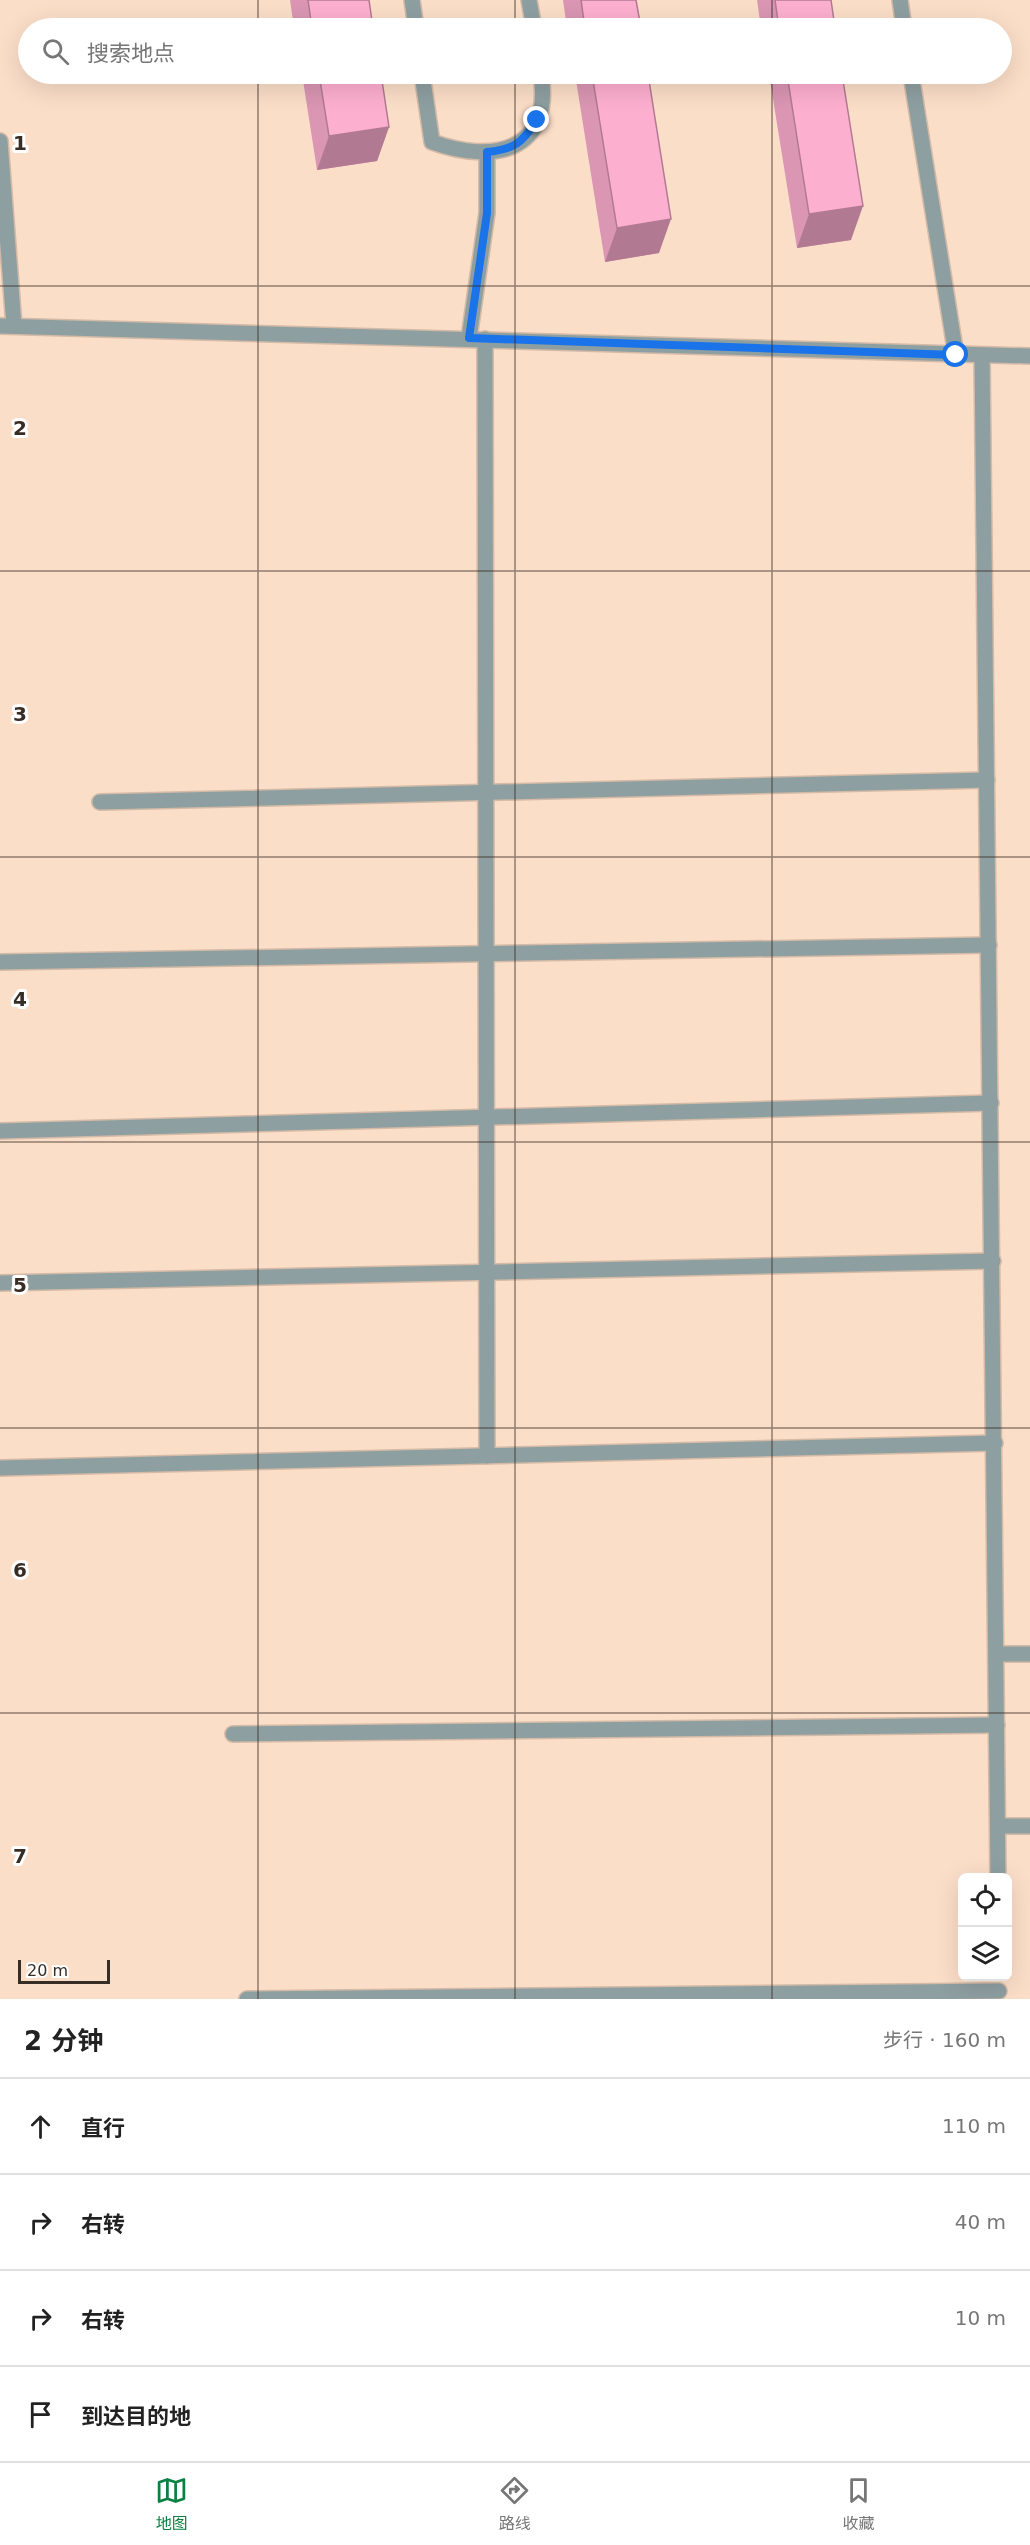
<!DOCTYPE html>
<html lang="zh">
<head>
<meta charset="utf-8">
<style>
	:root { --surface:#fff; --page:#f2f2f2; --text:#222; --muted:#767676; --line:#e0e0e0; --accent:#0b8043 }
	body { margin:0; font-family:"DejaVu Sans","Noto Sans SC",sans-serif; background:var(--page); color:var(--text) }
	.controls { position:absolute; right:18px; bottom:18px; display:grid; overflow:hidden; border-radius:9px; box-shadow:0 6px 24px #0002 }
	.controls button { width:54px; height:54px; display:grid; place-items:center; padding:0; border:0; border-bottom:2px solid var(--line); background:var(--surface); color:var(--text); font:30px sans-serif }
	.scale { position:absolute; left:18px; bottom:15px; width:92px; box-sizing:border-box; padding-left:6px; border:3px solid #382d25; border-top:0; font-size:16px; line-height:21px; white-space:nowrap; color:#382d25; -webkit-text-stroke:4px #fff; paint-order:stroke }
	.stop { position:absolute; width:18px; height:18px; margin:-14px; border:4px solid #1a73e8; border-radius:50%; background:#fff }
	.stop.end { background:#1a73e8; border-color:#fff; box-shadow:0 2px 6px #0008 }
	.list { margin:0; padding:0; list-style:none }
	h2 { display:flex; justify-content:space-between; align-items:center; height:78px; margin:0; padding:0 24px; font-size:26px }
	h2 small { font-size:20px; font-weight:400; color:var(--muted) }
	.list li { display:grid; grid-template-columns:39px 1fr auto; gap:18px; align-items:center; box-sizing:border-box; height:96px; padding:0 24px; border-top:2px solid var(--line) }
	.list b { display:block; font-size:22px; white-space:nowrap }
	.list em { font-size:20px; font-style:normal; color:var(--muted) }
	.icon { flex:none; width:33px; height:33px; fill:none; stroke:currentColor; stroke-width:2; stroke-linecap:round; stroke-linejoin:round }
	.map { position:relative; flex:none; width:1030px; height:1999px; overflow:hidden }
	.search { position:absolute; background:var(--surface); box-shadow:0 6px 24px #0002; left:18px; right:18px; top:18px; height:66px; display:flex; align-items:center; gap:15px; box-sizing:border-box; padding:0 21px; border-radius:33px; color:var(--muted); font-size:22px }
	.sheet { height:462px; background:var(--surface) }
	nav { display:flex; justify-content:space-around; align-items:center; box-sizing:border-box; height:84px; border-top:2px solid var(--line); background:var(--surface); font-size:16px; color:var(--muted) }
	nav a { display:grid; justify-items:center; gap:3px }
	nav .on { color:var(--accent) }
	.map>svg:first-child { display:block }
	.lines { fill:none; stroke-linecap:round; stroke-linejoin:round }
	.minor-casing { stroke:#d4bba7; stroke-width:18 }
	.minor { stroke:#8e9fa2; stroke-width:15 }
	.wall { fill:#da96b3 }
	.shaded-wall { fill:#b17a92 }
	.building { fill:#fdafd0; stroke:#b17a92; stroke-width:1.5 }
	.route { stroke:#1a73e8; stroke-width:8 }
	.grid { fill:none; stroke:#382d25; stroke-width:1.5; stroke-opacity:0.55 }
	.grid-label { font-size:20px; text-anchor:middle; font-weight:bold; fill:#382d25; stroke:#fff; stroke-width:6; stroke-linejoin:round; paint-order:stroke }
</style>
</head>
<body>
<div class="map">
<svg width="1030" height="1999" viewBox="0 0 1030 1999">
	<rect width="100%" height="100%" fill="#fbdec8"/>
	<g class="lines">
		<defs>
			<g id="minor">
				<path d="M 412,0 L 416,28"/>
				<path d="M 529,0 L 534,28"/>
				<path d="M 900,0 L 904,28"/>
				<path d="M 422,74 L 432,142 C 493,164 553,152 541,74"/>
				<path d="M 911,74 L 956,355"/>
				<path d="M 0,141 L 14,326"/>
				<path d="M 0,326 L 1030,356"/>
				<path d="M 469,338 L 487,213 L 487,152"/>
				<path d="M 485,339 L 487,1456"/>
				<path d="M 982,355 L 998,1878"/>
				<path d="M 100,802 L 987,780"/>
				<path d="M 0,962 L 989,945"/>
				<path d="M 0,1131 L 991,1103"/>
				<path d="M 0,1283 L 993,1261"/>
				<path d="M 0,1468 L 995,1443"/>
				<path d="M 997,1654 L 1030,1654"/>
				<path d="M 233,1734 L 997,1725"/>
				<path d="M 998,1826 L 1030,1826"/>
				<path d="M 247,1999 L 999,1991"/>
			</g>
		</defs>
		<!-- minor casing -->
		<use href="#minor" class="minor-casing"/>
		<!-- minor -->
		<use href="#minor" class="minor"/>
	</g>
	<!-- wall -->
	<g class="wall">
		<path d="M 290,0 L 369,0 L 373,28 L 294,28 Z"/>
		<path d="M 563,0 L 636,0 L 641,28 L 567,28 Z"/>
		<path d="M 757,0 L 831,0 L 835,28 L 761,28 Z"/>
		<path d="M 302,74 L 381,74 L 389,127 L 377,161 L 317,170 Z"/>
		<path d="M 575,74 L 648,74 L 659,253 L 605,262 Z"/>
		<path d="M 769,74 L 842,74 L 851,240 L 797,248 Z"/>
	</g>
	<!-- shaded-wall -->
	<g class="shaded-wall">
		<path d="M 389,127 L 377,161 L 317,170 L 329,136 Z"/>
		<path d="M 863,206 L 851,240 L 797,248 L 809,214 Z"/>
		<path d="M 671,219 L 659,253 L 605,262 L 617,228 Z"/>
	</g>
	<!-- building -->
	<g class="building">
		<path d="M 308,0 L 369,0 L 373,28 L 312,28 Z"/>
		<path d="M 581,0 L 636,0 L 641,28 L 585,28 Z"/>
		<path d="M 775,0 L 831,0 L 835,28 L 779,28 Z"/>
		<path d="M 319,74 L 381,74 L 389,127 L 329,136 Z"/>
		<path d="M 592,74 L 648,74 L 671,219 L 617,228 Z"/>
		<path d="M 787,74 L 842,74 L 863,206 L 809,214 Z"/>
	</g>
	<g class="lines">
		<!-- route -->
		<path class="route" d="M 537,120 C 522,143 515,149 487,152 L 487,213 L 469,338 L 956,355"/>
	</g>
	<!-- grid -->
	<path class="grid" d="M 258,0 L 258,28M 515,0 L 515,28M 772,0 L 772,28M 258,74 L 258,1999M 515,74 L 515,1999M 772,74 L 772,1999M 0,286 L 1030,286M 0,571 L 1030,571M 0,857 L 1030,857M 0,1142 L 1030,1142M 0,1428 L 1030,1428M 0,1713 L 1030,1713"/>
	<g class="grid-label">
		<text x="20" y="150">1</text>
		<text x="20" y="435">2</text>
		<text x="20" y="721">3</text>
		<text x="20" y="1006">4</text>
		<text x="20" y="1292">5</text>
		<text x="20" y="1577">6</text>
		<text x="20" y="1863">7</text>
	</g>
</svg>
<div class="controls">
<button><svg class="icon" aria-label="locate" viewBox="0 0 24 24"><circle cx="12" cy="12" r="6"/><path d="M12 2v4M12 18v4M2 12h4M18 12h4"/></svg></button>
<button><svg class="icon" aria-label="layers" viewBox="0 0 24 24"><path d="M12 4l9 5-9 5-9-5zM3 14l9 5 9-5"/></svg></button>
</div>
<div class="scale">20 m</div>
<div class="stop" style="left:956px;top:355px"></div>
<div class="stop end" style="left:537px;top:120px"></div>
<div class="search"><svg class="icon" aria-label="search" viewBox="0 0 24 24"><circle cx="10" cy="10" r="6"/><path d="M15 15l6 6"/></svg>搜索地点</div>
</div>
<section class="sheet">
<h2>2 分钟<small>步行 · 160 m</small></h2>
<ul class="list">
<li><svg class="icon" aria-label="ahead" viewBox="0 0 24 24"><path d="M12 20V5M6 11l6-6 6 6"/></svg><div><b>直行</b></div><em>110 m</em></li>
<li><svg class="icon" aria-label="right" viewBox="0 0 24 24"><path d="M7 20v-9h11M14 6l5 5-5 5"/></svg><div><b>右转</b></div><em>40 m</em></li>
<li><svg class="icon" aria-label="right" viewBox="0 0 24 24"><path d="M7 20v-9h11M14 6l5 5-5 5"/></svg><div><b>右转</b></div><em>10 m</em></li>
<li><svg class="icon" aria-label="arrive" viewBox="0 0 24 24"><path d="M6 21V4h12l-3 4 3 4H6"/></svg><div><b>到达目的地</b></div></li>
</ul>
</section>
<nav>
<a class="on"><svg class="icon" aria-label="map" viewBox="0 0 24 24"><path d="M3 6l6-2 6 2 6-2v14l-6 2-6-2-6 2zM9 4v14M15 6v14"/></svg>地图</a>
<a><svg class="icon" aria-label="directions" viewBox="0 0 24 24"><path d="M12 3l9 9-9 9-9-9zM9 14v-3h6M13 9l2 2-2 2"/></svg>路线</a>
<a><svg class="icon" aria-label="saved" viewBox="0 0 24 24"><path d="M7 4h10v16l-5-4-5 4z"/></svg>收藏</a>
</nav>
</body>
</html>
